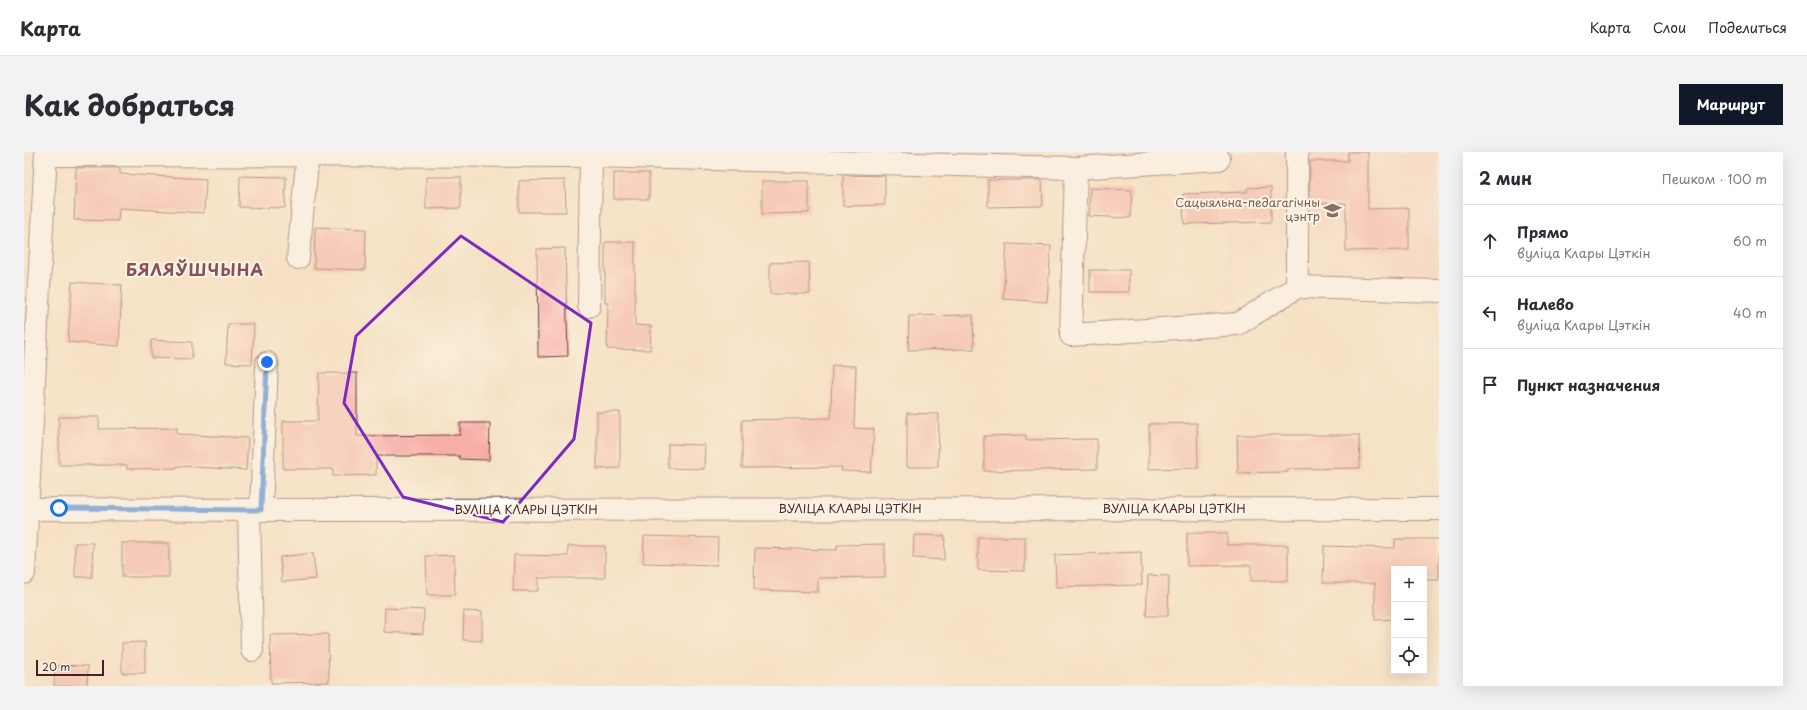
<!DOCTYPE html>
<html lang="ru">
<head>
<meta charset="utf-8">
<style>
	:root { --surface:#fff; --page:#f2f2f3; --text:#2b2b33; --muted:#7c7c81; --line:#e1e1e2; --accent:#111827 }
	body { margin:0; font-family:"Playpen Sans",sans-serif; background:var(--page); color:var(--text) }
	.controls { position:absolute; right:12px; bottom:12px; display:grid; overflow:hidden; border-radius:0px; box-shadow:0 4px 16px #0002 }
	.controls button { width:36px; height:36px; display:grid; place-items:center; padding:0; border:0; border-bottom:1px solid var(--line); background:var(--surface); color:var(--text); font:20px sans-serif }
	.scale { position:absolute; left:12px; bottom:10px; width:68px; box-sizing:border-box; padding-left:4px; border:2px solid #4a1f2b; border-top:0; font-size:11px; line-height:14px; white-space:nowrap; color:#4a1f2b; -webkit-text-stroke:3px #fcf5e5; paint-order:stroke }
	.stop { position:absolute; width:12px; height:12px; margin:-9px; border:3px solid #1a73e8; border-radius:50%; background:#fff }
	.stop.end { background:#1a73e8; border-color:#fff; box-shadow:0 1px 4px #0008 }
	.list { margin:0; padding:0; list-style:none }
	h2 { display:flex; justify-content:space-between; align-items:center; height:52px; margin:0; padding:0 16px; font-size:17px }
	h2 small { font-size:13px; font-weight:400; color:var(--muted) }
	.list li { display:grid; grid-template-columns:26px 1fr auto; gap:12px; align-items:center; box-sizing:border-box; height:72px; padding:0 16px; border-top:1px solid var(--line) }
	.list b { display:block; font-size:15px; white-space:nowrap }
	.list p { margin:0; font-size:13px; white-space:nowrap; color:var(--muted) }
	.list em { font-size:13px; font-style:normal; color:var(--muted) }
	.icon { flex:none; width:22px; height:22px; fill:none; stroke:currentColor; stroke-width:2; stroke-linecap:round; stroke-linejoin:round }
	.map { position:relative; flex:none; width:1415px; height:534px; overflow:hidden; border-radius:0px }
	header { display:flex; align-items:center; gap:24px; box-sizing:border-box; height:56px; padding:0 20px; background:var(--surface); border-bottom:1px solid var(--line) }
	header strong { font-size:19px }
	nav { display:flex; gap:22px; margin-inline-start:auto; font-size:14px }
	.intro { display:flex; align-items:center; justify-content:space-between; box-sizing:border-box; height:96px; padding:0 24px }
	h1 { margin:0; font-size:28px }
	.button { padding:10px 18px; border-radius:0px; background:var(--accent); color:#fff; font-size:14px; font-weight:700 }
	main { display:flex; gap:24px; padding:0 24px }
	aside { flex:1; background:var(--surface); border-radius:0px; box-shadow:0 4px 16px #0002 }
	.map>svg:first-child { display:block }
	.built { fill:#f6d2c3 }
	.building { fill:#f7aea8 }
	.lines { fill:none; stroke-linecap:round; stroke-linejoin:round }
	.minor-casing { stroke:#643c42; stroke-width:24 }
	.minor { stroke:#fff; stroke-width:22 }
	.route { stroke:#1a73e8; stroke-width:5 }
	.marked { fill:none; stroke:#7b2cbf; stroke-width:3; stroke-linejoin:round }
	.labels { text-anchor:middle; stroke-width:4; stroke-linejoin:round; paint-order:stroke }
	.education-label { font-size:12px; fill:#785e54; stroke:#fcf5e5; text-anchor:end }
	.street-label { font-size:12px; fill:#4a1f2b; stroke:#fcf5e5 }
	.district-label { font-size:16px; font-weight:bold; letter-spacing:1px; fill:#875157; stroke:#fcf5e5 }
</style>
</head>
<body>
<header>
<strong>Карта</strong>
<nav><a>Карта</a><a>Слои</a><a>Поделиться</a></nav>
</header>
<div class="intro"><h1>Как добраться</h1><a class="button">Маршрут</a></div>
<main>
<div class="map">
<svg width="1415" height="534" viewBox="0 0 1415 534">
	<rect width="100%" height="100%" fill="#fcf5e5"/>
	<filter id="ink" filterUnits="userSpaceOnUse"><feTurbulence type="fractalNoise" baseFrequency=".025" numOctaves="2"/><feDisplacementMap in="SourceGraphic" scale="8" xChannelSelector="R" yChannelSelector="G"/><feConvolveMatrix kernelMatrix="1 2 1 2 8 2 1 2 1" color-interpolation-filters="sRGB"/></filter>
	<filter id="wash" filterUnits="userSpaceOnUse"><feTurbulence type="fractalNoise" baseFrequency=".012" numOctaves="4" result="noise"/><feDisplacementMap in="SourceGraphic" scale="16" xChannelSelector="R" yChannelSelector="G"/><feGaussianBlur stdDeviation="0.9" result="paint"/><feColorMatrix in="noise" values="0 0 0 0 0 0 0 0 0 0 0 0 0 0 0 0 0 1.4 0 .05"/><feComposite in="paint" operator="in"/></filter>
	<g filter="url(#wash)">
		<rect width="100%" height="100%" fill="#f5e1c5"/>
		<!-- built -->
		<path class="built" d="M 1204,0 L 1415,0 L 1415,124 L 1273,116 L 1202,152 Z"/>
		<g id="blocks">
			<!-- building -->
			<g class="building">
				<path d="M 1324,0 L 1344,0 L 1344,57 L 1385,56 L 1385,98 L 1322,99 L 1322,51 L 1286,51 L 1286,9 L 1324,9 Z"/>
				<path d="M 52,16 L 96,16 L 96,22 L 182,27 L 180,61 L 95,56 L 94,69 L 50,68 Z"/>
				<rect x="590" y="21" width="35" height="26"/>
				<path d="M 819,23 L 861,24 L 861,53 L 819,54 Z"/>
				<path d="M 216,24 L 262,25 L 261,56 L 215,55 Z"/>
				<path d="M 402,25 L 437,25 L 437,56 L 402,57 Z"/>
				<path d="M 541,28 L 542,60 L 495,60 L 495,29 Z"/>
				<path d="M 964,28 L 1018,28 L 1019,54 L 964,55 Z"/>
				<path d="M 738,29 L 785,29 L 785,61 L 738,62 Z"/>
				<path d="M 1247,35 L 1247,70 L 1160,72 L 1159,42 L 1223,40 L 1223,36 Z"/>
				<path d="M 1066,36 L 1108,38 L 1106,66 L 1065,64 Z"/>
				<path d="M 291,75 L 342,77 L 341,118 L 290,116 Z"/>
				<path d="M 581,90 L 611,90 L 611,173 L 627,174 L 626,198 L 583,197 L 584,151 L 581,151 Z"/>
				<path d="M 983,92 L 1027,94 L 1023,150 L 979,147 Z"/>
				<path d="M 541,96 L 544,204 L 514,205 L 513,97 Z"/>
				<path d="M 785,110 L 786,142 L 746,142 L 746,111 Z"/>
				<rect x="1066" y="118" width="39" height="22"/>
				<path d="M 48,130 L 98,133 L 95,194 L 44,190 Z"/>
				<path d="M 949,163 L 950,197 L 884,198 L 885,164 Z"/>
				<path d="M 204,172 L 230,172 L 228,212 L 202,211 Z"/>
				<path d="M 127,188 L 168,190 L 168,207 L 127,206 Z"/>
				<path d="M 808,213 L 832,214 L 830,276 L 850,277 L 847,320 L 817,319 L 818,315 L 718,316 L 718,268 L 807,266 Z"/>
				<path d="M 295,221 L 333,221 L 333,284 L 436,283 L 436,271 L 466,271 L 465,308 L 435,307 L 436,304 L 352,304 L 352,323 L 309,324 L 309,317 L 259,317 L 259,269 L 294,269 Z"/>
				<path d="M 573,260 L 596,260 L 596,316 L 573,317 Z"/>
				<path d="M 883,261 L 915,262 L 914,315 L 883,315 Z"/>
				<path d="M 35,265 L 75,265 L 75,277 L 153,276 L 153,282 L 224,286 L 222,318 L 153,314 L 153,316 L 103,317 L 103,313 L 35,313 Z"/>
				<path d="M 1173,271 L 1174,316 L 1125,317 L 1125,272 Z"/>
				<path d="M 1002,283 L 1002,288 L 1073,287 L 1073,317 L 960,319 L 960,284 Z"/>
				<path d="M 1213,283 L 1335,283 L 1336,316 L 1264,317 L 1264,320 L 1214,321 Z"/>
				<path d="M 644,292 L 681,293 L 680,317 L 644,316 Z"/>
				<path d="M 1163,381 L 1203,381 L 1203,393 L 1264,393 L 1264,429 L 1227,429 L 1227,413 L 1163,414 Z"/>
				<path d="M 890,383 L 921,384 L 920,408 L 889,406 Z"/>
				<path d="M 620,384 L 694,386 L 693,413 L 619,411 Z"/>
				<path d="M 954,385 L 1001,385 L 1001,419 L 954,418 Z"/>
				<path d="M 1371,387 L 1415,387 L 1415,428 L 1400,428 L 1400,417 L 1370,417 L 1370,467 L 1351,468 L 1351,431 L 1299,431 L 1300,394 L 1371,396 Z"/>
				<path d="M 51,391 L 69,391 L 68,425 L 51,425 Z"/>
				<rect x="98" y="391" width="47" height="34"/>
				<path d="M 861,392 L 861,425 L 794,426 L 794,440 L 730,438 L 731,396 L 813,398 L 813,393 Z"/>
				<path d="M 544,394 L 581,394 L 581,426 L 514,426 L 514,439 L 489,439 L 490,403 L 544,404 Z"/>
				<path d="M 1117,400 L 1118,433 L 1032,435 L 1031,403 Z"/>
				<path d="M 289,401 L 292,427 L 258,430 L 256,405 Z"/>
				<path d="M 430,403 L 431,443 L 403,443 L 402,404 Z"/>
				<path d="M 1124,423 L 1145,424 L 1144,464 L 1122,464 Z"/>
				<path d="M 361,456 L 400,458 L 399,482 L 360,480 Z"/>
				<path d="M 440,459 L 458,460 L 458,489 L 439,488 Z"/>
				<path d="M 304,482 L 305,530 L 247,531 L 246,483 Z"/>
				<path d="M 121,490 L 121,521 L 98,521 L 98,491 Z"/>
				<path d="M 31,513 L 64,514 L 63,534 L 30,534 Z"/>
			</g>
		</g>
	</g>
	<g filter="url(#ink)">
		<use href="#blocks" fill-opacity="0" stroke="#643c42" stroke-width="1"/>
		<g class="lines">
			<defs>
				<g id="minor">
					<path d="M 22,3 L 567,4 L 1052,16 L 1195,7"/>
					<path d="M 1052,16 L 1047,183 L 1214,172 L 1273,135 L 1415,139"/>
					<path d="M 274,106 L 284,0"/>
					<path d="M 1273,135 L 1273,0"/>
					<path d="M 565,154 L 567,4"/>
					<path d="M 0,357 L 237,358 L 1415,357"/>
					<path d="M 225,358 L 228,498"/>
					<path d="M 237,358 L 243,211"/>
					<path d="M 0,421 L 22,0"/>
				</g>
			</defs>
			<!-- minor casing -->
			<use href="#minor" class="minor-casing"/>
			<!-- minor -->
			<use href="#minor" class="minor"/>
		</g>
	</g>
	<g class="lines" filter="url(#ink)">
		<!-- route -->
		<path class="route" d="M 35,356 L 237,358 L 243,210"/>
	</g>
	<!-- marked area -->
	<path d="M0 0H1415V534H0ZM 437,84 L 567,171 L 550,287 L 479,370 L 379,345 L 320,251 L 332,184 Z" fill="#f5e1c5" fill-opacity=".55" fill-rule="evenodd"/>
	<path class="marked" d="M 437,84 L 567,171 L 550,287 L 479,370 L 379,345 L 320,251 L 332,184 Z"/>
	<!-- icons -->
	<defs>
		<symbol id="school-bare" viewBox="-9 -9 18 18"><path d="M0-5L7-2L0 1L-7-2ZM-4 1L0 2.5L4 1V4Q0 6-4 4Z" fill="#8d6e63" stroke="#fcf5e5" stroke-width="2.5" paint-order="stroke"/></symbol>
	</defs>
	<g fill-rule="evenodd">
		<use href="#school-bare" x="1296" y="46" width="25" height="25"/>
	</g>
	<g class="labels">
		<!-- education labels -->
		<g class="education-label">
			<text x="1296" y="55">Сацыяльна-педагагічны<tspan x="1296" dy="14">цэнтр</tspan></text>
		</g>
		<!-- street labels -->
		<g class="street-label">
			<text x="826" y="361">ВУЛІЦА КЛАРЫ ЦЭТКІН</text>
			<text x="1150" y="361">ВУЛІЦА КЛАРЫ ЦЭТКІН</text>
			<text x="502" y="362">ВУЛІЦА КЛАРЫ ЦЭТКІН</text>
		</g>
		<!-- district labels -->
		<g class="district-label">
			<text x="171" y="124">БЯЛЯЎШЧЫНА</text>
		</g>
	</g>
</svg>
<div class="controls">
<button>+</button>
<button>−</button>
<button><svg class="icon" aria-label="locate" viewBox="0 0 24 24"><circle cx="12" cy="12" r="6"/><path d="M12 2v4M12 18v4M2 12h4M18 12h4"/></svg></button>
</div>
<div class="scale">20 m</div>
<div class="stop" style="left:35px;top:356px"></div>
<div class="stop end" style="left:243px;top:210px"></div>
</div>
<aside>
<h2>2 мин<small>Пешком · 100 m</small></h2>
<ul class="list">
<li><svg class="icon" aria-label="ahead" viewBox="0 0 24 24"><path d="M12 20V5M6 11l6-6 6 6"/></svg><div><b>Прямо</b><p>вуліца Клары Цэткін</p></div><em>60 m</em></li>
<li><svg class="icon" aria-label="left" viewBox="0 0 24 24"><path d="M17 20v-9H6M10 6l-5 5 5 5"/></svg><div><b>Налево</b><p>вуліца Клары Цэткін</p></div><em>40 m</em></li>
<li><svg class="icon" aria-label="arrive" viewBox="0 0 24 24"><path d="M6 21V4h12l-3 4 3 4H6"/></svg><div><b>Пункт назначения</b></div></li>
</ul>
</aside>
</main>
</body>
</html>
